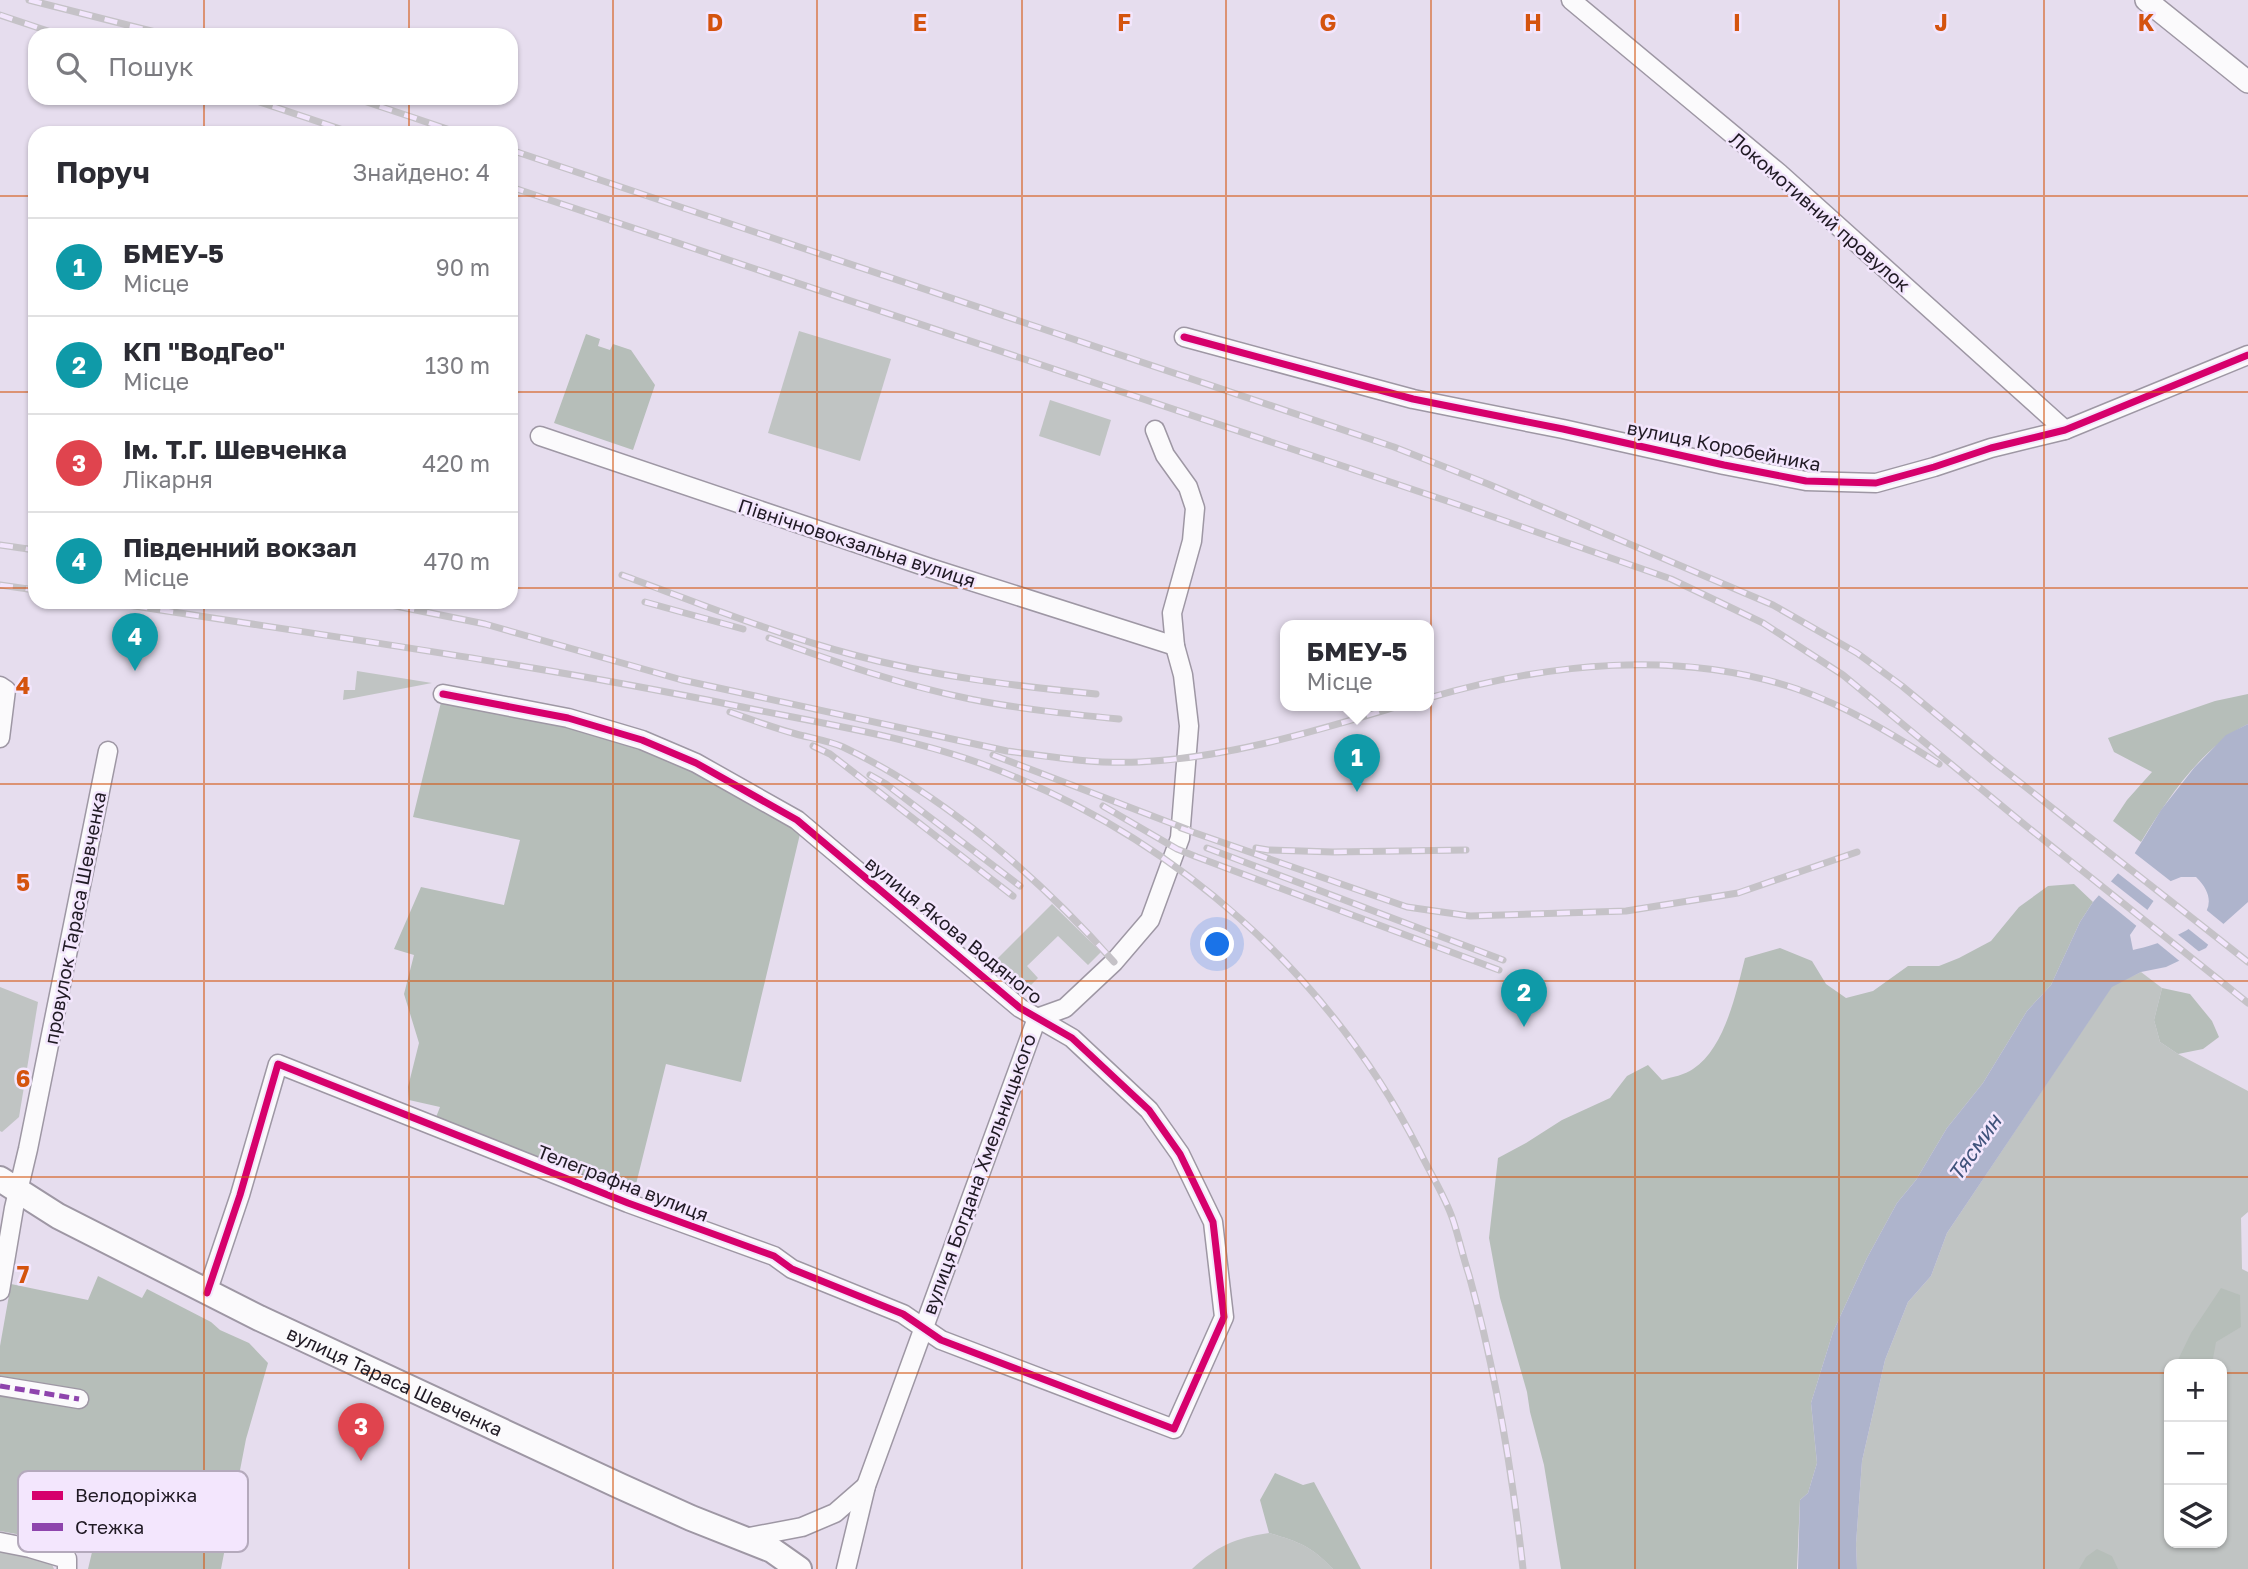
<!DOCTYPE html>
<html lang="uk">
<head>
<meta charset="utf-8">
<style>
	:root { --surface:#fff; --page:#f7f7f7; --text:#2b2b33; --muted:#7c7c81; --line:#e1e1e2; --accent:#655e6b }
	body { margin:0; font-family:"Golos Text",sans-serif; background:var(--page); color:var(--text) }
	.controls { position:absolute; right:21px; bottom:21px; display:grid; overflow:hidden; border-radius:14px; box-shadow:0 2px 5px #0004 }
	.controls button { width:63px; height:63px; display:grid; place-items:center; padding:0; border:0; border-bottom:2px solid var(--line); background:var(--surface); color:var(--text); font:35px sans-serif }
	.you { position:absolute; left:1218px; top:945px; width:24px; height:24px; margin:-18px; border:5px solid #fff; border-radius:50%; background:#1a73e8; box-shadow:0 0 0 10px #1a73e833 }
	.badge { display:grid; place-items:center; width:46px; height:46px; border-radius:50%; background:var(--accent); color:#fff; font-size:23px; font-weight:700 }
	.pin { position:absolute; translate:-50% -58px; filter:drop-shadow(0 2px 4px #0008) }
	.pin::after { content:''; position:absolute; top:37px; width:24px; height:21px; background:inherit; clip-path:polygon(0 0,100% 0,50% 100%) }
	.popup { position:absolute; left:1280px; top:620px; width:154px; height:91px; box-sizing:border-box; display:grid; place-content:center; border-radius:14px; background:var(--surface); filter:drop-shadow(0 2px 5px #0005); font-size:23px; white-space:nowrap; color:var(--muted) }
	.popup b { font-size:26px; color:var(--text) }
	.popup::after { content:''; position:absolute; left:50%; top:100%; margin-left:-14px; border:14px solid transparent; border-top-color:var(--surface) }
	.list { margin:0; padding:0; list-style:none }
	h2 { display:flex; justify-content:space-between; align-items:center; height:91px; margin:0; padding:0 28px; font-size:30px }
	h2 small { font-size:23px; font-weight:400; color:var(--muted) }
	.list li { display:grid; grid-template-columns:46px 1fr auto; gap:21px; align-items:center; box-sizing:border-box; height:98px; padding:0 28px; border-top:2px solid var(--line) }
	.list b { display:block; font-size:26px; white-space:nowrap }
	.list p { margin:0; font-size:23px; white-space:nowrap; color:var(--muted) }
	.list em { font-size:23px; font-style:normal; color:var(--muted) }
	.icon { flex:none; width:38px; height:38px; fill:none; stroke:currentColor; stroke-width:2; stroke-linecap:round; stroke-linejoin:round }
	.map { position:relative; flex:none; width:2248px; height:1569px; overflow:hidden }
	.search { position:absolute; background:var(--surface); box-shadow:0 2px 5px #0004; left:28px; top:28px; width:490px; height:77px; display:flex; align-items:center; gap:18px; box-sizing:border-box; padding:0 24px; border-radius:21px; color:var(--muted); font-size:26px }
	.panel { position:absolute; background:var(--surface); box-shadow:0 2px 5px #0004; left:28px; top:126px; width:490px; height:483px; border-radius:21px }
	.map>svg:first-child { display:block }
	.green { fill:#c0c4c3; fill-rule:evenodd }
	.forest { fill:#b6beb9 }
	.water { fill:#aeb4cc; fill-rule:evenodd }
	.pier { fill:#e6ddee }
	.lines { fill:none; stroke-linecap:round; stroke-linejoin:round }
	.minor-casing { stroke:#9e97a4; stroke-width:21 }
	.tertiary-casing { stroke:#9e97a4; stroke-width:24 }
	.secondary-casing { stroke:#9e97a4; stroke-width:28 }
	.minor { stroke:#fbfafc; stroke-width:18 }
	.tertiary { stroke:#fbfafc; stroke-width:21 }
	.secondary { stroke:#fbfafc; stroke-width:24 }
	.rail-casing { stroke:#c5c2c7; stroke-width:7 }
	.rail { stroke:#f3e6fd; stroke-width:4.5; stroke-dasharray:13; stroke-linecap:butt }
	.quiet { stroke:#8e44ad; stroke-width:5; stroke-dasharray:10 5; stroke-linecap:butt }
	.cycleway-casing { stroke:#f3e6fd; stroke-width:11 }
	.cycleway { stroke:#d6006c; stroke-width:7 }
	.grid { fill:none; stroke:#d4530e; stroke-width:2; stroke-opacity:0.55 }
	.labels { text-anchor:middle; stroke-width:5; stroke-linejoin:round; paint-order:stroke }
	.street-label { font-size:19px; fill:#201a24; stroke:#f3e6fd }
	.water-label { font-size:21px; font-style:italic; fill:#40537b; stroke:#f3e6fd }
	.key { fill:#f3e6fd; stroke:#b4a9bc; stroke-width:2 }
	.key-label { font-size:19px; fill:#201a24 }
	.grid-label { font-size:23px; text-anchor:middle; font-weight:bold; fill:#d4530e; stroke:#f3e6fd; stroke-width:5; stroke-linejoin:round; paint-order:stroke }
</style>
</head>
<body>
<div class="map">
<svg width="2248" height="1569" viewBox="0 0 2248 1569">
	<rect width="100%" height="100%" fill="#e6ddee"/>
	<!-- green -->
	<g class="green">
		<path d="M 799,331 L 891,359 L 860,461 L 768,433 Z"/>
		<path d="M 1050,400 L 1111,420 L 1100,456 L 1039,436 Z"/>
		<path d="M 357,671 L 432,683 L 343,700 L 344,690 L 355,690 Z"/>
		<path d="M 1052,904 L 1101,952 L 1088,965 L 1058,936 L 1027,966 L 1038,978 L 1024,992 L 994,962 Z"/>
		<path d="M 2141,972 L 2162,988 L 2154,1020 L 2160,1042 L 2178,1054 L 2248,1091 L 2248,1212 L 2241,1218 L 2242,1269 L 2248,1272 L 2248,1569 L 1857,1569 L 1856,1544 L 1862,1461 L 1885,1360 L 1908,1302 L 1931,1276 L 1947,1233 L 2112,986 ZM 2169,1364 L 2222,1364 L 2222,1543 L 2169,1543 Z"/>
		<path d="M 0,987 L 38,1002 L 19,1117 L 2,1132 L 0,1131 Z"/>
		<path d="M 1269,1533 C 1299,1542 1311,1546 1333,1569 L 1192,1569 C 1217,1546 1235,1538 1269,1533 Z"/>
		<path d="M 0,1542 L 51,1562 L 54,1569 L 0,1569 Z"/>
	</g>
	<!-- forest -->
	<g class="forest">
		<path d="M 586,334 L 600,339 L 598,346 L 610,350 L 613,344 L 631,350 L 655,385 L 633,450 L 554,423 Z"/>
		<path d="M 443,694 L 642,740 L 797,820 L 800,834 L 741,1082 L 666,1064 L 631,1204 L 433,1125 L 440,1107 L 409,1100 L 408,1087 L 419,1043 L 404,994 L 414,955 L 394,949 L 421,887 L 504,905 L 520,840 L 413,817 Z"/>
		<path d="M 2248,694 L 2248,724 C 2201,748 2168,798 2141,842 L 2113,821 L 2127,800 L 2152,772 L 2114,752 L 2108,738 L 2215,701 Z"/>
		<path d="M 2074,884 L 2093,902 L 2080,922 L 2051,985 L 2027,1011 L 1983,1083 L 1947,1128 L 1916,1180 L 1897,1203 L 1867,1258 L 1833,1332 L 1811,1403 L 1817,1463 L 1808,1493 L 1800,1500 L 1797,1569 L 1561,1569 L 1544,1465 L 1530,1412 L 1527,1392 L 1500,1298 L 1489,1238 L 1498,1158 L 1526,1143 L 1562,1120 L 1610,1098 L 1627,1076 L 1648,1065 L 1662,1080 C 1672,1077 1685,1075 1693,1069 C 1725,1048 1736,993 1745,958 L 1780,948 L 1812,961 L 1826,984 L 1846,998 L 1873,991 L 1908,966 L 1939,966 L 1959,958 L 1991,941 L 2019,907 L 2048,886 Z"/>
		<path d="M 2162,988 L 2190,994 L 2212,1021 L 2219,1037 L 2203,1049 L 2178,1054 L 2160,1042 L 2154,1020 Z"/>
		<path d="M 98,1276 L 142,1298 L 147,1289 L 211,1322 L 220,1330 L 249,1343 L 268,1363 L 246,1439 L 221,1569 L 88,1569 L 93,1548 L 0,1531 L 0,1346 L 11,1284 L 88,1300 Z"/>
		<path d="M 2221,1288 L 2240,1295 L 2241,1327 L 2216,1342 L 2212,1364 L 2176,1364 L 2191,1333 Z"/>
		<path d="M 1275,1473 L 1303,1485 L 1314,1482 L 1361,1569 L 1333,1569 C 1311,1546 1299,1542 1269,1533 L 1260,1500 Z"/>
		<path d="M 2097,1549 L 2112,1556 L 2118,1569 L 2079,1569 L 2086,1557 Z"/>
	</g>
	<!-- water -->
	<path class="water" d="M 2248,724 L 2248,902 L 2220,927 L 2206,948 L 2166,967 L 2141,972 L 2112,987 L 1947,1233 L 1931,1276 L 1908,1302 L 1885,1360 L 1862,1461 L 1856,1544 L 1857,1569 L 1798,1569 L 1800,1500 L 1808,1493 L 1817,1463 L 1811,1403 L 1833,1332 L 1867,1258 L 1897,1203 L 1916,1180 L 1947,1128 L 1983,1083 L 2027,1011 L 2051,985 L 2080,922 L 2093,902 L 2133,856 L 2161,810 L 2194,768 L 2226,735 ZM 2181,877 L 2196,877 C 2238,918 2166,943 2133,950 L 2130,935 L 2166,883 Z"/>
	<!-- pier -->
	<g class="pier">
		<path d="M 2132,851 L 2173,883 L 2168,886 L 2156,903 L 2115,871 Z"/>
		<path d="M 2108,879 L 2150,912 L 2139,928 L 2096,893 Z"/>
		<path d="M 2204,908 L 2226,926 L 2211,947 L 2186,927 Z"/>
		<path d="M 2176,933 L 2202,954 L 2182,963 L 2155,941 Z"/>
	</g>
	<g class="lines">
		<defs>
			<g id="minor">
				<path d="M 1571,0 L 1779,173 L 2065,430"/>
				<path d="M 1184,337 L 1413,399 L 1563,429 L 1724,465 L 1806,481 L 1876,483 L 1934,467 L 1991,448 L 2065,430 L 2248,355"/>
				<path d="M 540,436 L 930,568 L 1175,646"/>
				<path d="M 0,686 L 6,690 L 0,738"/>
				<path d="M 0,1291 L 14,1208 L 28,1149 L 108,751"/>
				<path d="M 207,1293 L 240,1195 L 278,1064 L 628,1203 L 774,1256 L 792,1269 L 903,1314 L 941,1340 L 1174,1429 L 1224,1317 L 1213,1222 L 1180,1154 L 1149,1110 L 1072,1038 L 1020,1008 L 797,820 L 696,763 L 642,740 L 568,718 L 443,694"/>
				<path d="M 0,1386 L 79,1399"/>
				<path d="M 744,1538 L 802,1527 L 835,1513 L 866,1486"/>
				<path d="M 0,1542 L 30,1548 L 67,1559 L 67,1569"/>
				<path d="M 846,1569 L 866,1486 L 1037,1018 L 1065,1008 L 1114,962 L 1150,920 L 1180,838 L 1189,726 L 1183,675 L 1175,646 L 1172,613 L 1192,541 L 1195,508 L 1188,487 L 1165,455 L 1155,430"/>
			</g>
			<path id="tertiary" d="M 2146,0 L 2248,82"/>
			<g id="secondary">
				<path id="s1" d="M 0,1179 L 58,1216 L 259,1318 L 620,1486 L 691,1518 L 772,1550 L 799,1569"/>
			</g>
		</defs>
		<!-- minor casing -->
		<use href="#minor" class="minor-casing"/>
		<!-- tertiary casing -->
		<use href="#tertiary" class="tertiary-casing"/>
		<!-- secondary casing -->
		<use href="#secondary" class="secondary-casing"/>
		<!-- minor -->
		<use href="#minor" class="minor"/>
		<!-- tertiary -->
		<use href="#tertiary" class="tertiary"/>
		<!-- secondary -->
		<use href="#secondary" class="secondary"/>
		<defs>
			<g id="rail">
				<path d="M 29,0 L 167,35"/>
				<path d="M 0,15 L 60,35"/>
				<path d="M 248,98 L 352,133"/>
				<path d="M 355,98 L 459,133"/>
				<path d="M 511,150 L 1394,447 L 1488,484 L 1773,605 L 1857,653 L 1902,686 L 1994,762 L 2248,962"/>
				<path d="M 511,187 L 1462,506 L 1671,579 L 1763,623 L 1843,675 L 2025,825 L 2248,1003"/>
				<path d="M 0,545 L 35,550"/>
				<path d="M 622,575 C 698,603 775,634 854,655 C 932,676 1015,686 1096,694"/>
				<path d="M 0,585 L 35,590"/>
				<path d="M 109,602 C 318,635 529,663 737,706 C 820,723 911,737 990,767 C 1175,837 1329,974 1419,1150 C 1430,1173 1445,1196 1453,1220 C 1459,1238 1463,1257 1469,1275 C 1496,1372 1512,1470 1523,1569"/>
				<path d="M 376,602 L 485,624 L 682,680 L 1007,751 C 1051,757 1095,764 1139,762 C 1228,758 1315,731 1399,706"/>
				<path d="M 645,602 L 743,629"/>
				<path d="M 769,638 C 835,662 901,685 970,699 C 1019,709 1069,714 1119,719"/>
				<path d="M 1429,698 C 1547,663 1678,649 1797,689 C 1848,707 1894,735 1939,764"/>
				<path d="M 730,712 C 752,720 774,728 796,734 C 811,738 829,741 843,747 C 945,795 1040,879 1114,962"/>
				<path d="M 813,746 L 830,754 L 1013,896"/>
				<path d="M 993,755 L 1189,830"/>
				<path d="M 870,775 L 886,784 L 1020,886"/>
				<path d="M 1103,806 L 1177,849 L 1197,857 L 1499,970"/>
				<path d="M 1181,828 L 1407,907 L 1470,916 L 1626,911 L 1738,893 L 1857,852"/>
				<path d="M 1207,848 L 1503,960"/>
				<path d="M 1256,848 L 1268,850 L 1333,852 L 1466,850"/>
			</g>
		</defs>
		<!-- rail casing -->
		<use href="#rail" class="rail-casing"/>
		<!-- rail -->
		<use href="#rail" class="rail"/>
		<!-- quiet -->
		<path class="quiet" d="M 0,1386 L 79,1399"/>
		<defs>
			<g id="cycleway">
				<path d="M 1184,337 L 1413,399 L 1563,429 L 1724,465 L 1806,481 L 1876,483 L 1934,467 L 1991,448 L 2065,430 L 2248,355"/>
				<path d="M 207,1293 L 240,1195 L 278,1064 L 628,1203 L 774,1256 L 792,1269 L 903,1314 L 941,1340 L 1174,1429 L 1224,1317 L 1213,1222 L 1180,1154 L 1149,1110 L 1072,1038 L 1020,1008 L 797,820 L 696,763 L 642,740 L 568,718 L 443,694"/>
			</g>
		</defs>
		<!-- cycleway casing -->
		<use href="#cycleway" class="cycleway-casing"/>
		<!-- cycleway -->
		<use href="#cycleway" class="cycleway"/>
	</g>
	<!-- grid -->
	<path class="grid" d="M 204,0 L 204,35M 409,0 L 409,35M 613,0 L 613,1569M 817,0 L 817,1569M 1022,0 L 1022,1569M 1226,0 L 1226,1569M 1431,0 L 1431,1569M 1635,0 L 1635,1569M 1839,0 L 1839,1569M 2044,0 L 2044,1569M 204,98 L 204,133M 409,98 L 409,133M 0,196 L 35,196M 511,196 L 2248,196M 0,392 L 35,392M 511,392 L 2248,392M 0,588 L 35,588M 511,588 L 2248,588M 204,602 L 204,1569M 409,602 L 409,1569M 0,784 L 2248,784M 0,981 L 2248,981M 0,1177 L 2248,1177M 0,1373 L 2169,1373M 2222,1373 L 2248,1373"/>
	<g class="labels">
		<!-- street labels -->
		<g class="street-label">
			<text transform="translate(1820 212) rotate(41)" y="7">Локомотивний провулок</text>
			<text transform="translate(1724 446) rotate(11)" y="7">вулиця Коробейника</text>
			<text transform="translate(857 543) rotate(18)" y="7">Північновокзальна вулиця</text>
			<text transform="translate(75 918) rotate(-79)" y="7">провулок Тараса Шевченка</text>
			<text transform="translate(954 930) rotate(39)" y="7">вулиця Якова Водяного</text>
			<text transform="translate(979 1174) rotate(-70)" y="7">вулиця Богдана Хмельницького</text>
			<text transform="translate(623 1183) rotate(21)" y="7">Телеграфна вулиця</text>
			<text dy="7" stroke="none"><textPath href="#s1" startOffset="444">вулиця Тараса Шевченка</textPath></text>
		</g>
		<!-- water labels -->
		<g class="water-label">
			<text transform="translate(1975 1148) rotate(-55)" y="7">Тясмин</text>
		</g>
	</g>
	<!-- legend -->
	<rect x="18" y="1471" width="230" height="81" rx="10" class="key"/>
	<rect x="32" y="1491" width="31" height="9" fill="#d6006c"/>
	<rect x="32" y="1523" width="31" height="8" fill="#8e44ad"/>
	<g class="key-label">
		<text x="75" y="1502">Велодоріжка</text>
		<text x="75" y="1534">Стежка</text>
	</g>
	<g class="grid-label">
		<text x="715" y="31">D</text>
		<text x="920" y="31">E</text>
		<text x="1124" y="31">F</text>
		<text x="1328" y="31">G</text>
		<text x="1533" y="31">H</text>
		<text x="1737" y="31">I</text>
		<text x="1941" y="31">J</text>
		<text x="2146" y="31">K</text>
		<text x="23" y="694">4</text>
		<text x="23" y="891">5</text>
		<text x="23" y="1087">6</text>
		<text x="23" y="1283">7</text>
	</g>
</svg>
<div class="controls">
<button>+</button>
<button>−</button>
<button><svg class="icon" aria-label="layers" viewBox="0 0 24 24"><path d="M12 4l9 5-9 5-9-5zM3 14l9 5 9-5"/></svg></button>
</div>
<div class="you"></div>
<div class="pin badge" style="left:1357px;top:792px;background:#0f9aa8">1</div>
<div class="popup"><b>БМЕУ-5</b>Місце</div>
<div class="pin badge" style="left:1524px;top:1027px;background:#0f9aa8">2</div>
<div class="pin badge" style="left:361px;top:1461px;background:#e0444e">3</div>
<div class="pin badge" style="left:135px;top:671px;background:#0f9aa8">4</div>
<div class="search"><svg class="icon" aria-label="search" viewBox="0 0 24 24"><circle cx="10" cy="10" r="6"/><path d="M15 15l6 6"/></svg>Пошук</div>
<section class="panel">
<h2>Поруч<small>Знайдено: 4</small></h2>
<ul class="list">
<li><span class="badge" style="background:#0f9aa8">1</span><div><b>БМЕУ-5</b><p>Місце</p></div><em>90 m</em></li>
<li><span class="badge" style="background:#0f9aa8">2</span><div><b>КП &quot;ВодГео&quot;</b><p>Місце</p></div><em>130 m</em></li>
<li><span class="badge" style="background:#e0444e">3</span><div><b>Ім. Т.Г. Шевченка</b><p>Лікарня</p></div><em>420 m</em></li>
<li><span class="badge" style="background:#0f9aa8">4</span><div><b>Південний вокзал</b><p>Місце</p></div><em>470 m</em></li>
</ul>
</section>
</div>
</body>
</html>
